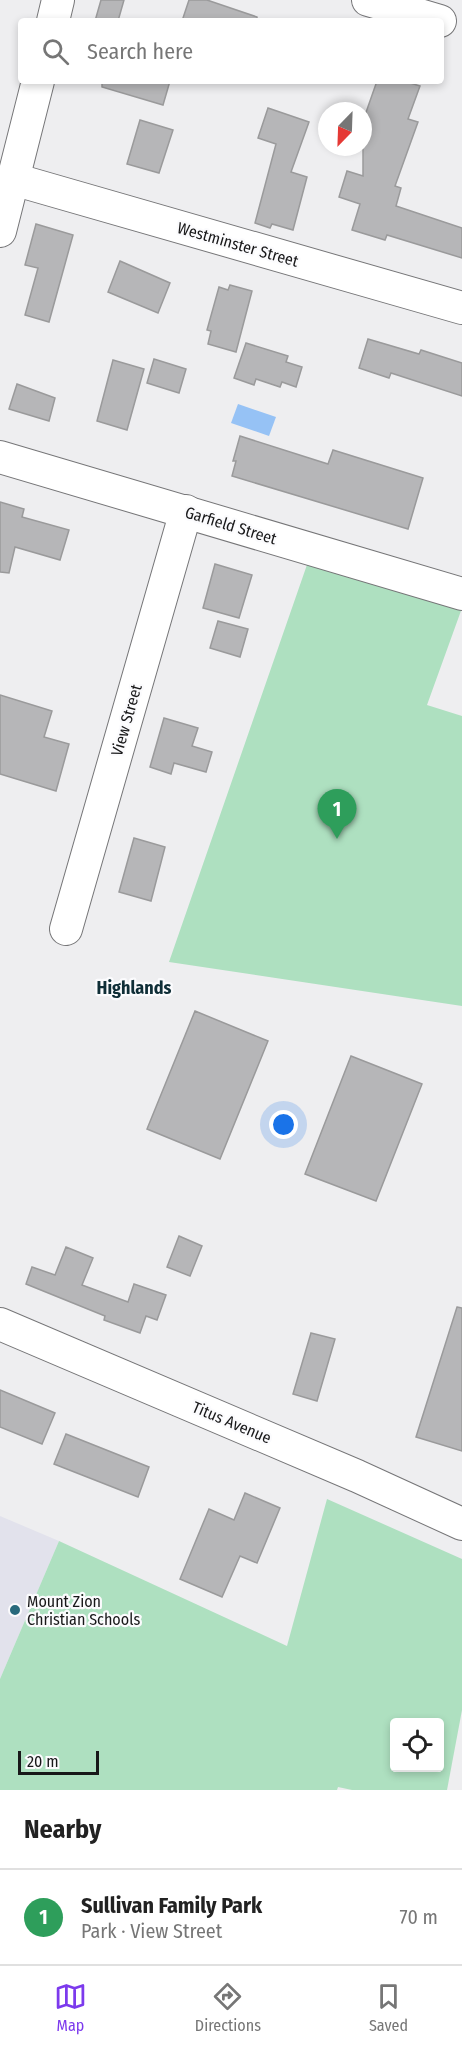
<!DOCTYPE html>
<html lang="en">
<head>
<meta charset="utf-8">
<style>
	:root { --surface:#fff; --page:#f6f6f6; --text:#222; --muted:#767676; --line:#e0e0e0; --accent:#7c3aed }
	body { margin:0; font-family:"Fira Sans Condensed",sans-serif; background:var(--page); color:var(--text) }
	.controls { position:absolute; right:18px; bottom:18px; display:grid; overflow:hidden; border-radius:6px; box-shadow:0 3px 9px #0003 }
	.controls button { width:54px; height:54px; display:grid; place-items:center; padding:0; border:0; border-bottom:2px solid var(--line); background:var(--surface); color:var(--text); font:30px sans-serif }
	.compass { position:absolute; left:318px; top:102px; width:54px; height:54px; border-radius:50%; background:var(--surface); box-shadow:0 3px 9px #0003; rotate:203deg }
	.scale { position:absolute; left:18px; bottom:15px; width:81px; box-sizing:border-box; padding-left:6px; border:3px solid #181819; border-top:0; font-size:16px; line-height:21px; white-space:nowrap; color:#181819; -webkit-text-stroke:4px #fbfbfd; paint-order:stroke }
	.you { position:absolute; left:284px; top:1125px; width:21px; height:21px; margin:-15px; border:4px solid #fff; border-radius:50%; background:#1a73e8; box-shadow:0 0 0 9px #1a73e833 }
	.badge { display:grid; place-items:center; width:39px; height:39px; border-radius:50%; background:var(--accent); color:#fff; font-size:20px; font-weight:700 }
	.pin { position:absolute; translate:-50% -50px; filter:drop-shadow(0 2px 3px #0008) }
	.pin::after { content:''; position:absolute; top:32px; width:21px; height:18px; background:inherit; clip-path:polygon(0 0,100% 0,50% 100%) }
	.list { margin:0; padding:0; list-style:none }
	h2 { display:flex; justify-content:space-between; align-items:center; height:78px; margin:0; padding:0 24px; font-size:26px }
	h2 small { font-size:20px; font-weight:400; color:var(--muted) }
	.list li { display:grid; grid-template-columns:39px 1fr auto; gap:18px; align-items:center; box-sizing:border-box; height:96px; padding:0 24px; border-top:2px solid var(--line) }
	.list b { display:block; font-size:22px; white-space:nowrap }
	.list p { margin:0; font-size:20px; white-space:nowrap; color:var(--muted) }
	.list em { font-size:20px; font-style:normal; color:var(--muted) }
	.icon { flex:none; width:33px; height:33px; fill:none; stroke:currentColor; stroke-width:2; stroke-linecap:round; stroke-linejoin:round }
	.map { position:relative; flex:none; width:462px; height:1790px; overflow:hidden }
	.search { position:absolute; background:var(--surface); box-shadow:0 3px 9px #0003; left:18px; right:18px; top:18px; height:66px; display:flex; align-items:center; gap:15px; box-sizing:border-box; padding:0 21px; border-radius:6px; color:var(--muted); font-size:22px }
	.sheet { height:174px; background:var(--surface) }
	nav { display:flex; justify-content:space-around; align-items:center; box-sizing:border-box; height:84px; border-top:2px solid var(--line); background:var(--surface); font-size:16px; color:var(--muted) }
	nav a { display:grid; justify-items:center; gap:3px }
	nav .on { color:var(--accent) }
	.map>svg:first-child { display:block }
	.built { fill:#e2e2ec }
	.green { fill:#aee0c0; fill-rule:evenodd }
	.water { fill:#96c2f5 }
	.building { fill:#b6b6b8; stroke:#9a9a9b; stroke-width:1.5 }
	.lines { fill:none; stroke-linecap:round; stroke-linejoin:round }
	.street-casing { stroke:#767678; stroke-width:34 }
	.street { stroke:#fff; stroke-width:32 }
	.poi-dot { fill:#28697c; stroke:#fbfbfd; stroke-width:2 }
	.labels { text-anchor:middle; stroke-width:4.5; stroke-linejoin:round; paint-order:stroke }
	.street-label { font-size:16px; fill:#181819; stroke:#fbfbfd }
	.poi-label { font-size:16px; fill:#181819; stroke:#fbfbfd; text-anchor:start }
	.neighbourhood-label { font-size:18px; font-weight:bold; fill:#0f2e37; stroke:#fbfbfd }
</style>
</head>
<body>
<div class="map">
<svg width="462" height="1790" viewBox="0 0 462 1790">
	<rect width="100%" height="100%" fill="#eeeef0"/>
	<!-- built -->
	<path class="built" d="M 0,1516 L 59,1541 L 0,1679 Z"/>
	<!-- green -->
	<g class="green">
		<path d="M 309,559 L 462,608 L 427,705 L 462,716 L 462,1006 L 169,962 Z"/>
		<path d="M 327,1499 L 462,1559 L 462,1710 L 447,1790 L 352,1790 L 338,1787 L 337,1790 L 0,1790 L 0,1679 L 59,1541 L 287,1646 ZM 440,1722 L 440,1768 L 394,1768 L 394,1722 Z"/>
	</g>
	<!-- water -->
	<path class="water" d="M 238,404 L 276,417 L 269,436 L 231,423 Z"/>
	<!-- building -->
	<g class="building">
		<path d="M 101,0 L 124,0 L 118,21 L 95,21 Z"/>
		<path d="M 189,0 L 207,0 L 257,17 L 257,21 L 182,21 Z"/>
		<path d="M 102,81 L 170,81 L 163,105 L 102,87 Z"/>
		<path d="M 377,81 L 404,81 L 420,86 L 408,119 L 418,122 L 395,186 L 401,188 L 396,206 L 462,228 L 462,258 L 387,235 L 385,240 L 352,230 L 360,204 L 339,197 L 347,171 L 363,176 L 363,121 Z"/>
		<path d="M 268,108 L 309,122 L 291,172 L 307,177 L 293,230 L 272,224 L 270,228 L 255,223 L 276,144 L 258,138 Z"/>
		<path d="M 140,120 L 173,130 L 159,173 L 127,164 Z"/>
		<path d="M 36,224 L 73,235 L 49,322 L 25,315 L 38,268 L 25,265 Z"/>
		<path d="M 120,261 L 170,283 L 158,313 L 108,292 Z"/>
		<path d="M 230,285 L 252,291 L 236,352 L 208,344 L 211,331 L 207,330 L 219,287 L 228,290 Z"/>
		<path d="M 368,339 L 419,354 L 421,350 L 462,363 L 462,396 L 391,373 L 389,378 L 359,368 Z"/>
		<path d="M 246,343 L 288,356 L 286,362 L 302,367 L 296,387 L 282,382 L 280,387 L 256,379 L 254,385 L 234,378 Z"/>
		<path d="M 154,359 L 186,369 L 179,393 L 147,383 Z"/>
		<path d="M 113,360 L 144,369 L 127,430 L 97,421 Z"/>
		<path d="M 17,384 L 55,398 L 49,421 L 9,409 Z"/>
		<path d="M 240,436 L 328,464 L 333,450 L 423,478 L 408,529 L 232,476 L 236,461 L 233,461 Z"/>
		<path d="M 0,502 L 24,509 L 22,517 L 69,530 L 60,560 L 15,547 L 9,573 L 0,572 Z"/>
		<path d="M 215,564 L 252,575 L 239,618 L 203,608 Z"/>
		<path d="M 218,621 L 248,629 L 240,657 L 210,648 Z"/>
		<path d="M 0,695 L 52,711 L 44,737 L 69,744 L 56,791 L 0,774 Z"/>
		<path d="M 164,718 L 198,728 L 192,746 L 212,752 L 206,772 L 174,763 L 171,774 L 150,767 Z"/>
		<path d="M 134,838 L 165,847 L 151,901 L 119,892 Z"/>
		<path d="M 195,1011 L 268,1041 L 220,1159 L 147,1129 Z"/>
		<path d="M 351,1056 L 422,1084 L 376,1201 L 305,1174 Z"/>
		<path d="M 179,1236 L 202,1246 L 190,1276 L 167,1267 Z"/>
		<path d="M 66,1247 L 93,1258 L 82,1285 L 128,1302 L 134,1284 L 166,1295 L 157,1320 L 146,1316 L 140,1333 L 104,1320 L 105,1316 L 26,1284 L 32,1267 L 55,1275 Z"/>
		<path d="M 457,1307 L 462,1308 L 462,1451 L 416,1437 Z"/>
		<path d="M 311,1333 L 335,1339 L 317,1401 L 293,1394 Z"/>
		<path d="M 0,1390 L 55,1413 L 42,1444 L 0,1427 Z"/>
		<path d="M 66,1434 L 149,1467 L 138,1497 L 54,1464 Z"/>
		<path d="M 245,1493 L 280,1508 L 257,1563 L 240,1556 L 222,1597 L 180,1579 L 209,1509 L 234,1520 Z"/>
	</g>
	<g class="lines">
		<defs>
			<g id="street">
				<path d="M 368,0 L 440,21"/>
				<path d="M 53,21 L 58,0"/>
				<path d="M 13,179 L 462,308"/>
				<path d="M 0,231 L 38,81"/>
				<path d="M 0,457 L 462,594"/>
				<path d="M 66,929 L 186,511"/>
				<path d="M 0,1324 L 357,1476 L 462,1524"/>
			</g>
		</defs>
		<!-- street casing -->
		<use href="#street" class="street-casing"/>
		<!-- street -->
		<use href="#street" class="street"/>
	</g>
	<!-- markers -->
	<circle class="poi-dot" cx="15" cy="1610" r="6"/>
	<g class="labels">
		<!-- street labels -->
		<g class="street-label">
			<text transform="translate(238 244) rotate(16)" y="6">Westminster Street</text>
			<text transform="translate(231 525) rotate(17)" y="6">Garfield Street</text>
			<text transform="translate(126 720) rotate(-74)" y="6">View Street</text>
			<text transform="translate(232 1422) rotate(23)" y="6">Titus Avenue</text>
		</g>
		<!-- poi labels -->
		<g class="poi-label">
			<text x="27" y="1607">Mount Zion<tspan x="27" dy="18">Christian Schools</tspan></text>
		</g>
		<!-- neighbourhood labels -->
		<g class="neighbourhood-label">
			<text x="134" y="994">Highlands</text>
		</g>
	</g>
</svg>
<div class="controls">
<button><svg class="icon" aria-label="locate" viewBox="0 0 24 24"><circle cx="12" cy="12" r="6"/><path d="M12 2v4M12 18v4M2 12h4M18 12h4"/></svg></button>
</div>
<svg class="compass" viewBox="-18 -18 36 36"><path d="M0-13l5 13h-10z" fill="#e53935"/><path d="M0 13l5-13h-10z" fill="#767676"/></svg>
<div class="scale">20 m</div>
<div class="you"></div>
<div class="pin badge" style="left:337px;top:839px;background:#2e9e5b">1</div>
<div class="search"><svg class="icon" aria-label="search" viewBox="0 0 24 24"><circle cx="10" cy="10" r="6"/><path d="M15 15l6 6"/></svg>Search here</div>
</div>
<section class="sheet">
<h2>Nearby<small></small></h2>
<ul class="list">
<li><span class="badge" style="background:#2e9e5b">1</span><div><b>Sullivan Family Park</b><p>Park · View Street</p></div><em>70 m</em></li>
</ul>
</section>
<nav>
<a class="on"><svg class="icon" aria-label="map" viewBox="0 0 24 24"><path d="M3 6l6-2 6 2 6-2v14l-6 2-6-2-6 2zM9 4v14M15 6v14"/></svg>Map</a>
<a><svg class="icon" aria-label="directions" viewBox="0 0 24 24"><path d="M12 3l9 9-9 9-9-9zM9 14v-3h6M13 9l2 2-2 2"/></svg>Directions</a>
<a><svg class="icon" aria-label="saved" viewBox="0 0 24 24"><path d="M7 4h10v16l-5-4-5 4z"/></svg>Saved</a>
</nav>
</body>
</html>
